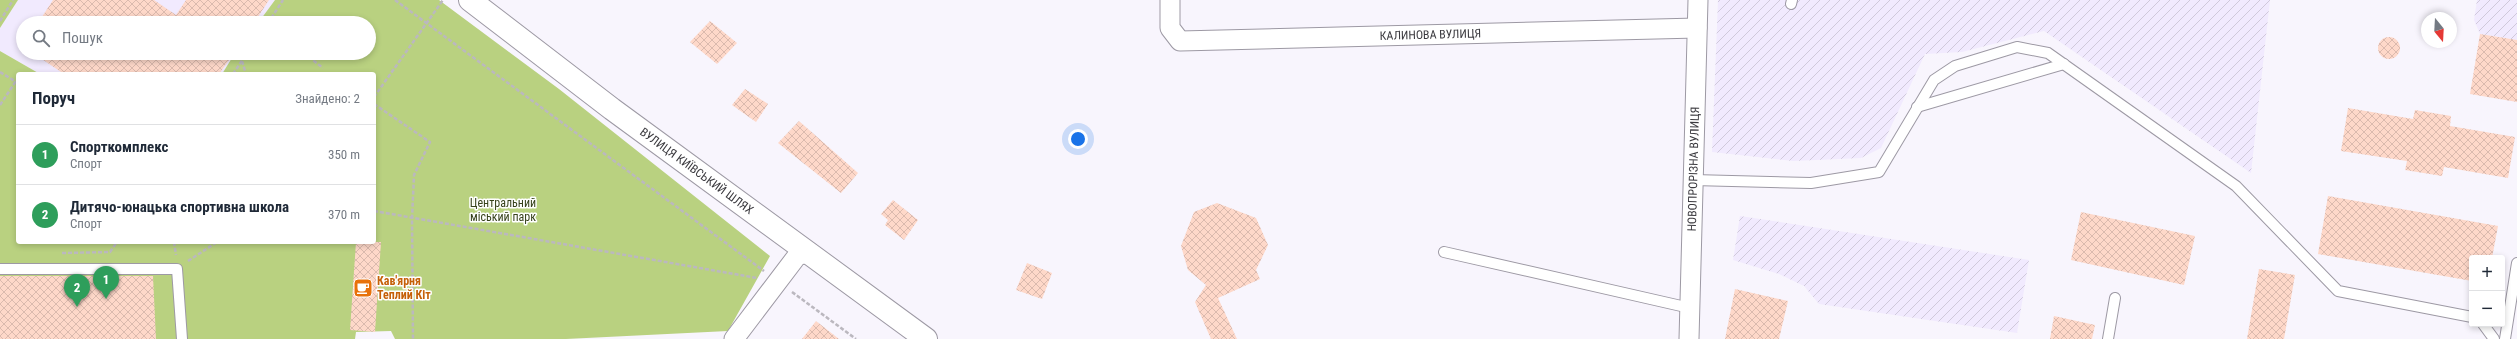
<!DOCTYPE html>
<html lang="uk">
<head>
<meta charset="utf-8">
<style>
	:root { --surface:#fff; --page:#f6f6f7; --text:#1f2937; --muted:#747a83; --line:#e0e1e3; --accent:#b12359 }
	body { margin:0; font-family:"Roboto Condensed",sans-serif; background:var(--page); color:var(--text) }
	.controls { position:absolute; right:12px; bottom:12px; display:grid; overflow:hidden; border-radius:4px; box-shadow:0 2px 6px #0003 }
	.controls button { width:36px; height:36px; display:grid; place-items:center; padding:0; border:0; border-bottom:1px solid var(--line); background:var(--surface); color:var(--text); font:20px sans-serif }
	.compass { position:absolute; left:2421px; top:12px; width:36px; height:36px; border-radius:50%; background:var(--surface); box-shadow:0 2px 6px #0003; rotate:162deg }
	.you { position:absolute; left:1078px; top:139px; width:14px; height:14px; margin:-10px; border:3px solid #fff; border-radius:50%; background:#1a73e8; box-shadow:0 0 0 6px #1a73e833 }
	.badge { display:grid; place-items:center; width:26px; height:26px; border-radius:50%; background:var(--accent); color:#fff; font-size:13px; font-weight:700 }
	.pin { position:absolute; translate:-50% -33px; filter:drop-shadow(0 1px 2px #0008) }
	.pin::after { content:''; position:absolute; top:21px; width:14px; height:12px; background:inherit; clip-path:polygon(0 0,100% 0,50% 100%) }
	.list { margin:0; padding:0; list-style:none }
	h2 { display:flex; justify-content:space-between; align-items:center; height:52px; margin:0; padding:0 16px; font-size:17px }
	h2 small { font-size:13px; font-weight:400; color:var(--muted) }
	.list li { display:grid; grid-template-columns:26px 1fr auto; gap:12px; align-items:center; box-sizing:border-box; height:60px; padding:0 16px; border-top:1px solid var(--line) }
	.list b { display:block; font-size:15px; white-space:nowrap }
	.list p { margin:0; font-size:13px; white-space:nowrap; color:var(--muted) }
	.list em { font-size:13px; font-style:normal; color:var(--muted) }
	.icon { flex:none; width:22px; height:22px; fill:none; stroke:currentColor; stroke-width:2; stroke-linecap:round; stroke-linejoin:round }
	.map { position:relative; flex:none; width:2517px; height:339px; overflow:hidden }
	.search { position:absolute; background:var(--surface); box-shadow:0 2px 6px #0003; left:16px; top:16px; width:360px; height:44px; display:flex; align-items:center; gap:10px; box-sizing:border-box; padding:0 14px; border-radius:22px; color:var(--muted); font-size:15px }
	.panel { position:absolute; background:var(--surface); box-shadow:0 2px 6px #0003; left:16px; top:72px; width:360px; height:172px; border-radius:4px }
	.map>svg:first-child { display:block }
	.built { fill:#f1eafe }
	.industrial { fill:url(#industrial-furrows) }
	.park { fill:#b9d180 }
	.building { fill:url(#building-cross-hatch) }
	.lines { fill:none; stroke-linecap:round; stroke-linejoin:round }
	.service-casing { stroke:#9d99a4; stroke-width:12 }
	.minor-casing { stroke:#9d99a4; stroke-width:21 }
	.trunk-casing { stroke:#9d99a4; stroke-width:24 }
	.path { stroke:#bbb8bf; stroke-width:2.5; stroke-dasharray:4 2; stroke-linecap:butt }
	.service { stroke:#fff; stroke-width:10 }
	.minor { stroke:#fff; stroke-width:19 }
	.trunk { stroke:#fff; stroke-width:22 }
	.labels { text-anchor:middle; stroke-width:3; stroke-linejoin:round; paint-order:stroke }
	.street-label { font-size:12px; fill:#3b3a3f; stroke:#fff }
	.park-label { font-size:12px; fill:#36411b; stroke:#fff }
	.food-label { font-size:12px; font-weight:bold; fill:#c56008; stroke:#fff; text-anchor:start }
</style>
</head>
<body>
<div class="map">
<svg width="2517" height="339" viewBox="0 0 2517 339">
	<defs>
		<pattern id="industrial-furrows" width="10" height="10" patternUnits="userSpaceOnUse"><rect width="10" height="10" fill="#f1eafe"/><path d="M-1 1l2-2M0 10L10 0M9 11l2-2" fill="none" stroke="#d0c9db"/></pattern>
		<pattern id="building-cross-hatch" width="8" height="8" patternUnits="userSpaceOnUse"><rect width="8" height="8" fill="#fed8c9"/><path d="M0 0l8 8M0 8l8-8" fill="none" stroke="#dbbaae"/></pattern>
	</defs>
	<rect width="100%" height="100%" fill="#f8f5fd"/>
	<!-- built -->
	<path class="built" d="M 18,0 L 275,0 L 258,23 L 23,23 L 23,53 L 235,53 L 222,74 L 40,74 L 0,51 L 0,28 Z"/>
	<!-- industrial -->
	<g class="industrial">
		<path d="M 1718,0 L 2270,0 L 2251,173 L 2044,31 L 1962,52 L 1925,54 L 1881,148 L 1861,158 L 1793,161 L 1712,152 Z"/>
		<path d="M 2477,0 L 2517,0 L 2517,40 L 2480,34 L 2474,20 Z"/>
		<path d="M 1740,216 L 2029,260 L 2017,333 L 1819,304 L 1804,286 L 1779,274 L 1733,260 Z"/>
	</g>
	<!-- park -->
	<g class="park">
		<path d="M 0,0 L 18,0 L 0,28 Z"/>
		<path d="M 275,0 L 439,0 L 559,89 L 770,256 L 728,331 L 566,339 L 395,339 L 391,331 L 356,332 L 355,339 L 0,339 L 0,51 L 40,74 L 18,74 L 18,242 L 374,242 L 374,74 L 222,74 L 235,53 L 369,53 L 369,23 L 258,23 Z"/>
	</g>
	<!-- building -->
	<g class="building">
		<path d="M 53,0 L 154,0 L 176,15 L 186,0 L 269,0 L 254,23 L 38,23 Z"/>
		<path d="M 710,21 L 737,43 L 717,64 L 690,42 Z"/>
		<path d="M 2480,34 L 2517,40 L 2517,102 L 2470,94 Z"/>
		<circle cx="2389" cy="48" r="11"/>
		<path d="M 33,53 L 234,53 L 219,74 L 64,74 Z"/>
		<path d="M 745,89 L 768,104 L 756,122 L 732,105 Z"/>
		<path d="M 2348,108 L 2413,119 L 2415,110 L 2451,116 L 2450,126 L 2515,137 L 2508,178 L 2444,167 L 2442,176 L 2405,170 L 2407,161 L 2341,151 Z"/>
		<path d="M 799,121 L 858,173 L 841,193 L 778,143 Z"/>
		<path d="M 2328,196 L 2498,226 L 2492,258 L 2472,258 L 2472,281 L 2318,254 Z"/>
		<path d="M 893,200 L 918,220 L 904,240 L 885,225 L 888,220 L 881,214 Z"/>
		<path d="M 1217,203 L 1256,218 L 1268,245 L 1256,270 L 1260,279 L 1218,298 L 1237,339 L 1211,339 L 1195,302 L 1206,285 L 1188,270 L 1181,246 L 1194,212 Z"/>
		<path d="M 2081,212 L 2195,236 L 2184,285 L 2071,260 Z"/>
		<path d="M 356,242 L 381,242 L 375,332 L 350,330 Z"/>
		<path d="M 1027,263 L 1052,273 L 1042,299 L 1016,290 Z"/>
		<path d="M 2259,269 L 2295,275 L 2284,339 L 2247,339 Z"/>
		<path d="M 0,276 L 153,276 L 156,339 L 0,339 Z"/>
		<path d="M 1735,289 L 1788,301 L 1779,339 L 1725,339 Z"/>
		<path d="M 2054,316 L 2095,325 L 2092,339 L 2050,339 Z"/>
		<path d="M 816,321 L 839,339 L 802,339 Z"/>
	</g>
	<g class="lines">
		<defs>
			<g id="service">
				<path d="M 1791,4 L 1792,0"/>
				<path d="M 1917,107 L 2064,64"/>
				<path d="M 1693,180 L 1811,183 L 1879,172 L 1934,80 L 1955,66 L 2017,47 L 2048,53 L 2236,186 L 2338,291 L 2472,317"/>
				<path d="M 1444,252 L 1690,308"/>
				<path d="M 0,269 L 177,269 L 182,339"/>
				<path d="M 2483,324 L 2494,339"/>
				<path d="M 2108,339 L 2115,298"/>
				<path d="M 2505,339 L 2517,263"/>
			</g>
			<g id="minor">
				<path id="s1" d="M 1170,0 L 1170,28 L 1180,41 L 1697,28"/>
				<path d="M 734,339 L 797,256 L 809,252"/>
				<path id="s2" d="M 1689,339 L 1698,0"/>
			</g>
			<g id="trunk">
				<path id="s3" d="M 470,0 L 612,109 L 926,339"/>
			</g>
		</defs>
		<!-- service casing -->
		<use href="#service" class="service-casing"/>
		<!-- minor casing -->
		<use href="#minor" class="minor-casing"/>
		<!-- trunk casing -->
		<use href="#trunk" class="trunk-casing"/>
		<!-- path -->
		<g class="path">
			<path d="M 395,0 L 764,271"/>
			<path d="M 260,19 L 265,23"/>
			<path d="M 0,21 L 13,0"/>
			<path d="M 268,23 L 283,0"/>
			<path d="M 304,53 L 323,68"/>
			<path d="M 242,61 L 246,74"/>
			<path d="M 0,72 L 18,83"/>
			<path d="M 233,74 L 247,53"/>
			<path d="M 374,97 L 443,0"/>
			<path d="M 374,104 L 430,142 L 414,175 L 412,219 L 413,339"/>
			<path d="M 0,105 L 16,81"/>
			<path d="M 374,211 L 757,278"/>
			<path d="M 174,242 L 176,255"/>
			<path d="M 62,253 L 110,252 L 117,242"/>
			<path d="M 188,261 L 217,242"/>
			<path d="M 792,292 L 856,339"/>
		</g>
		<!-- service -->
		<use href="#service" class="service"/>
		<!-- minor -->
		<use href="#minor" class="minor"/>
		<!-- trunk -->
		<use href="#trunk" class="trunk"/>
	</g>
	<!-- icons -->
	<defs>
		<symbol id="cafe-square" viewBox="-11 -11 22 22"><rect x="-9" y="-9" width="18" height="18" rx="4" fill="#e8710a" stroke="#fff"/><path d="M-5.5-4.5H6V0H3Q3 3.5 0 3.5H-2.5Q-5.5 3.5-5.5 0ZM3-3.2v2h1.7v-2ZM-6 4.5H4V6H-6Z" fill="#fff"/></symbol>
	</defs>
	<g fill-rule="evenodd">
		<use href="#cafe-square" x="352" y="277" width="22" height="22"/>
	</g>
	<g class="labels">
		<!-- street labels -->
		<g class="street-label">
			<text dy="4" stroke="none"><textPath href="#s1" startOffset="295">КАЛИНОВА ВУЛИЦЯ</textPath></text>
			<text dy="4" stroke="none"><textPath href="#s3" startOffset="284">ВУЛИЦЯ КИЇВСЬКИЙ ШЛЯХ</textPath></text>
			<text dy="4" stroke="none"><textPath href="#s2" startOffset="170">НОВОПРОРІЗНА ВУЛИЦЯ</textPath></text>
		</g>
		<!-- park labels -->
		<g class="park-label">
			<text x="503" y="207">Центральний<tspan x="503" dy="14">міський парк</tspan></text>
		</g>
		<!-- food labels -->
		<g class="food-label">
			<text x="377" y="285">Кав'ярня<tspan x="377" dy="14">Теплий Кіт</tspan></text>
		</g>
	</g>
</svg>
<div class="controls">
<button>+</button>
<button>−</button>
</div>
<svg class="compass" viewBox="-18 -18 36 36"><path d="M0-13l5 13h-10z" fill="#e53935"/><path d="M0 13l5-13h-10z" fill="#747a83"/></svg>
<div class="you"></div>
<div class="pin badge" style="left:106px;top:299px;background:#2e9e5b">1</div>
<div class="pin badge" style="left:77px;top:307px;background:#2e9e5b">2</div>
<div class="search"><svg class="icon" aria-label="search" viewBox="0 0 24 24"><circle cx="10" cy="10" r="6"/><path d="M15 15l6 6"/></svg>Пошук</div>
<section class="panel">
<h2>Поруч<small>Знайдено: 2</small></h2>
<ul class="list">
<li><span class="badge" style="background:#2e9e5b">1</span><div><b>Спорткомплекс</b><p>Спорт</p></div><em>350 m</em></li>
<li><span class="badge" style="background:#2e9e5b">2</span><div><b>Дитячо-юнацька спортивна школа</b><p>Спорт</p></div><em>370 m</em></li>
</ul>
</section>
</div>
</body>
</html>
